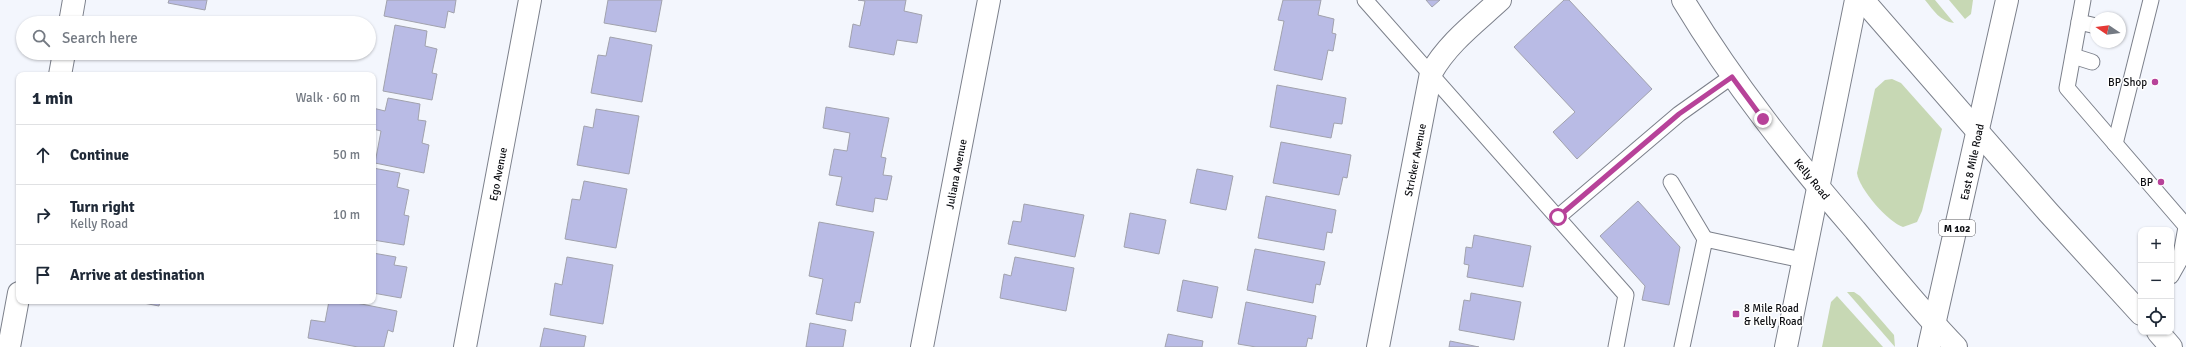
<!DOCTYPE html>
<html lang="en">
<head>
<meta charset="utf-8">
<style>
	:root { --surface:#fff; --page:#f6f6f7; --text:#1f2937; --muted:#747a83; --line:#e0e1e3 }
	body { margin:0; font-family:Signika,sans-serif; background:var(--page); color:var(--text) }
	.controls { position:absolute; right:12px; bottom:12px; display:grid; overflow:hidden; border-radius:8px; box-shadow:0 1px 3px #0004 }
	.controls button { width:36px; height:36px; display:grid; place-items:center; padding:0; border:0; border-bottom:1px solid var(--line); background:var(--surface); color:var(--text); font:20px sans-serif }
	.compass { position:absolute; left:2090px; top:12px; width:36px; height:36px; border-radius:50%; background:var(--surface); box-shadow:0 1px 3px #0004; rotate:283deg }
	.stop { position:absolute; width:12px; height:12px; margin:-9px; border:3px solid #b74299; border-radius:50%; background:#fff }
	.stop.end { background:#b74299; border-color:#fff; box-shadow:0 1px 4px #0008 }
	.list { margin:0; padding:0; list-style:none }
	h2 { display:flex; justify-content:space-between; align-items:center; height:52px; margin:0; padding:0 16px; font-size:17px }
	h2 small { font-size:13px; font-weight:400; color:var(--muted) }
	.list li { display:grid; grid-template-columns:26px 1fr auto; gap:12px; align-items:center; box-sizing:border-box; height:60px; padding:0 16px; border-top:1px solid var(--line) }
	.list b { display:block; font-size:15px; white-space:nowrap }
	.list p { margin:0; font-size:13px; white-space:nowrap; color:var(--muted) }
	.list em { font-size:13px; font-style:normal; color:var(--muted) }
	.icon { flex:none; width:22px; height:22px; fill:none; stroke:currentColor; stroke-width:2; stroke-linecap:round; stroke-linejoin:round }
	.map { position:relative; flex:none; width:2186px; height:347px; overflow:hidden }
	.search { position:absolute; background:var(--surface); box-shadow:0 1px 3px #0004; left:16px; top:16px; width:360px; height:44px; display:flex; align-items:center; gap:10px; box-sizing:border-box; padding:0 14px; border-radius:22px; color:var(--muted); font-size:15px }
	.panel { position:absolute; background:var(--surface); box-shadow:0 1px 3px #0004; left:16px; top:72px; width:360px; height:232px; border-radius:8px }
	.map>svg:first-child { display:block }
	.green { fill:#c7d8b4 }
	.building { fill:#b9bbe5; stroke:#a1a2ad }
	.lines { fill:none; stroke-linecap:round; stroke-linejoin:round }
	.lane-casing { stroke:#7c808b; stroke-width:17 }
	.street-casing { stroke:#7c808b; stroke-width:24 }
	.secondary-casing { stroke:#7c808b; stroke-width:24 }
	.highway-casing { stroke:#7c808b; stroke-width:24 }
	.lane { stroke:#fff; stroke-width:15 }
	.street { stroke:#fff; stroke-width:22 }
	.secondary { stroke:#fff; stroke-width:22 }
	.highway { stroke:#fff; stroke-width:22 }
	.route { stroke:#b74299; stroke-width:5 }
	.poi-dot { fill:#b74299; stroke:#fff; stroke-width:1.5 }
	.labels { text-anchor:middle; stroke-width:3; stroke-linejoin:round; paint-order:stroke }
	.shield { fill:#fff; stroke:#56575a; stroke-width:1 }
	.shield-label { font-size:10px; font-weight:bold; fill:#0e0f13 }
	.poi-label { font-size:11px; fill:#0e0f13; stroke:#fff; text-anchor:end }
	.street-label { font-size:11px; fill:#0e0f13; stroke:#fff }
</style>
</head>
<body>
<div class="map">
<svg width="2186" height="347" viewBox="0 0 2186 347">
	<rect width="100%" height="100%" fill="#f3f6fd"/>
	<!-- green -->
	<g class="green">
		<path d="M 1925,0 L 1935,0 L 1954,23 C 1940,21 1934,11 1925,0 Z"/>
		<path d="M 1949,0 L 1973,0 L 1971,14 L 1965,19 Z"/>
		<path d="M 1892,79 L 1901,83 L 1942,129 L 1922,211 L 1917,222 L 1903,227 C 1888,222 1859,189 1857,173 L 1875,89 L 1885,80 Z"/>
		<path d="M 1847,292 L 1854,292 L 1860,296 L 1894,335 L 1895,347 Z"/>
		<path d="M 1837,296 L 1883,347 L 1822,347 L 1831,302 Z"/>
	</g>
	<!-- building -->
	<g class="building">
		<path d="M 169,0 L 207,0 L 205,10 L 168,3 Z"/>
		<path d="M 387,0 L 456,0 L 454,13 L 448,11 L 445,28 L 384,16 Z"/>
		<path d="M 608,0 L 662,0 L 656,32 L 604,23 Z"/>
		<path d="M 858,0 L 906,0 L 904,11 L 922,15 L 917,43 L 897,40 L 894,55 L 849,47 L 853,24 L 860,26 L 865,1 Z"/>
		<path d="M 1283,0 L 1321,0 L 1318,15 L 1334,19 L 1332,33 L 1336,34 L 1333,51 L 1328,50 L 1322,80 L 1274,70 L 1284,21 L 1278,20 Z"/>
		<path d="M 1426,0 L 1440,0 L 1432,7 Z"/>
		<path d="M 1564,0 L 1569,0 L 1652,89 L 1577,159 L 1553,132 L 1575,112 L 1514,47 Z"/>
		<path d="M 395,25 L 427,31 L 425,46 L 437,49 L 432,73 L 437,74 L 432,100 L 383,91 Z"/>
		<path d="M 610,37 L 652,45 L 642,102 L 591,93 L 598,55 L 606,56 Z"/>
		<path d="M 1277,85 L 1346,98 L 1342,124 L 1334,123 L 1331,138 L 1270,127 Z"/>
		<path d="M 388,98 L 420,104 L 418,120 L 426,121 L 422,143 L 429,145 L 424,173 L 375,163 L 381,131 L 373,129 L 373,108 L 385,111 Z"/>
		<path d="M 826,107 L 889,118 L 881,157 L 886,158 L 883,175 L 892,176 L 887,200 L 875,198 L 873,212 L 836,205 L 842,177 L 829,175 L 834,149 L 847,151 L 850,133 L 823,128 Z"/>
		<path d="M 596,109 L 639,116 L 629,174 L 577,165 L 584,126 L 593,128 Z"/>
		<path d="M 1281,142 L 1351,155 L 1347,178 L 1343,177 L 1339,195 L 1273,183 Z"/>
		<path d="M 373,168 L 400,173 L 397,187 L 409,190 L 404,215 L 409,216 L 404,245 L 373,240 Z"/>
		<path d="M 1197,169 L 1233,176 L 1226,210 L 1190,203 Z"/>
		<path d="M 584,181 L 627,189 L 616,248 L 565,239 L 572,199 L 580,200 Z"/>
		<path d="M 1266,196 L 1336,210 L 1332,233 L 1327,232 L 1324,250 L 1258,238 Z"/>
		<path d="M 1638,201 L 1680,247 L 1669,305 L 1642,300 L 1645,286 L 1600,236 Z"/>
		<path d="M 1024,204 L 1084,215 L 1075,257 L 1008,244 L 1013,221 L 1021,222 Z"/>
		<path d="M 1130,213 L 1166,220 L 1159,254 L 1124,247 Z"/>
		<path d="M 819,222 L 874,232 L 860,303 L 855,302 L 852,321 L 816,314 L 823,279 L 809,276 Z"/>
		<path d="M 1474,235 L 1531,246 L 1523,287 L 1467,277 L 1469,265 L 1464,264 L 1466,247 L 1472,248 Z"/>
		<path d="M 1255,249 L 1325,262 L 1320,285 L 1316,284 L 1313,303 L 1247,290 Z"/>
		<path d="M 373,253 L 396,257 L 394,265 L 407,267 L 401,298 L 373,293 Z"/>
		<path d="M 567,257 L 613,265 L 603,324 L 550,315 L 555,283 L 562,285 Z"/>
		<path d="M 1015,257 L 1074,268 L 1066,311 L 1000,298 L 1004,274 L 1011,276 Z"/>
		<path d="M 1183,280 L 1218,287 L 1212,318 L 1177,311 Z"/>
		<path d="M 1471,293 L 1521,302 L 1514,340 L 1459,330 L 1464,300 L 1470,301 Z"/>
		<path d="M 133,301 L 160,301 L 159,306 Z"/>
		<path d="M 329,301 L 346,301 L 397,311 L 393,332 L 388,330 L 384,347 L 358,347 L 308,338 L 311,320 L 325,322 Z"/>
		<path d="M 1246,302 L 1316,316 L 1312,339 L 1308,338 L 1306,347 L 1256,347 L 1238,344 Z"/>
		<path d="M 810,323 L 846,330 L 843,347 L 806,347 Z"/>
		<path d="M 544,328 L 586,336 L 584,347 L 540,347 Z"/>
		<path d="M 1168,334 L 1203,341 L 1202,347 L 1165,347 Z"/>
		<path d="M 1450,341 L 1479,347 L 1449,347 Z"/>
	</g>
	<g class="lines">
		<defs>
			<g id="lane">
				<path d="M 1365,0 L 1626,295 L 1616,347"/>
				<path d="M 2083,0 L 2067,88 L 2186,226"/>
				<path d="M 2079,22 L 2096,26"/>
				<path d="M 2073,56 L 2092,62"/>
				<path d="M 2115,144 L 2151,0"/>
				<path d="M 1671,182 L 1705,239"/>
				<path d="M 1558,217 L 1679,114 L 1731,77"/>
				<path d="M 2171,276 L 2180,260 L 2186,227"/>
				<path d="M 1682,347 L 1705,239 L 1802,260"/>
			</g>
			<g id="street">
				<path d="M 70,23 L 74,0"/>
				<path d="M 60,75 L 64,53"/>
				<path d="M 9,347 L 19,293"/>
				<path d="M 465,347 L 530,0"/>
				<path d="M 922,347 L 989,0"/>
				<path d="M 1378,347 L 1431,73 C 1448,43 1475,23 1500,0"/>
			</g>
			<g id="secondary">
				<path d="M 1683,0 C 1733,83 1792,157 1855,230 C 1888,270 1920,310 1956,347"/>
				<path d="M 1863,0 L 2048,212 L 2141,314"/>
				<path d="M 2158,332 L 2171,347"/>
			</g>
			<g id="highway">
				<path d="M 1786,347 L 1856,0"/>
				<path d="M 1929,347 L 2007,0"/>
			</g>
		</defs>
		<!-- lane casing -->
		<use href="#lane" class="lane-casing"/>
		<!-- street casing -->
		<use href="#street" class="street-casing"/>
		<!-- secondary casing -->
		<use href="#secondary" class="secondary-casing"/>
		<!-- highway casing -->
		<use href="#highway" class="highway-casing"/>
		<!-- lane -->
		<use href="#lane" class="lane"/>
		<!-- street -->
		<use href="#street" class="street"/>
		<!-- secondary -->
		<use href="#secondary" class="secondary"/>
		<!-- highway -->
		<use href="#highway" class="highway"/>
	</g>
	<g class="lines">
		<!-- route -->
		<path class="route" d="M 1558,217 L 1679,114 L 1732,77 L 1763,119"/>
	</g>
	<!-- markers -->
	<g class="poi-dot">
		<circle cx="2155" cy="82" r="4"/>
		<circle cx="2161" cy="182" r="4"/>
		<rect x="1732" y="310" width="8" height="8" rx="2"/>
	</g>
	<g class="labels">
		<!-- shield labels -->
		<rect class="shield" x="1939" y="220" width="36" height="16" rx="3"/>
		<g class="shield-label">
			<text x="1957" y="232">M 102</text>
		</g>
		<!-- poi labels -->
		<g class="poi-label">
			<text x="2147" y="86">BP Shop</text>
			<text x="2153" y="186">BP</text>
			<text x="1744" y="312" text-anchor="start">8 Mile Road<tspan x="1744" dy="13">&amp; Kelly Road</tspan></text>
		</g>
		<!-- street labels -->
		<g class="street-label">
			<text transform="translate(1415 160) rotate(-79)" y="4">Stricker Avenue</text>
			<text transform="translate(1972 162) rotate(-78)" y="4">East 8 Mile Road</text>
			<text transform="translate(498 174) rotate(-79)" y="4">Ego Avenue</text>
			<text transform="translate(956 174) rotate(-79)" y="4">Juliana Avenue</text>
			<text transform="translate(1812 179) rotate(51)" y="4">Kelly Road</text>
		</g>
	</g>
</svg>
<div class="controls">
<button>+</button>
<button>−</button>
<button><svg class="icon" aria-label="locate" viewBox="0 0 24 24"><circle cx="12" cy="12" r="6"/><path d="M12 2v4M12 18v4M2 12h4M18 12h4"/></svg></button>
</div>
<svg class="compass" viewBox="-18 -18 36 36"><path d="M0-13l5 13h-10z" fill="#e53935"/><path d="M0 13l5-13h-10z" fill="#747a83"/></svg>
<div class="stop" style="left:1558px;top:217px"></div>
<div class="stop end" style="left:1763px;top:119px"></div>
<div class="search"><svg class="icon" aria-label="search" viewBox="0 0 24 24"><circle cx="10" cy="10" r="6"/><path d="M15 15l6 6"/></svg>Search here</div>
<section class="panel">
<h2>1 min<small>Walk · 60 m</small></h2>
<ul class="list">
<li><svg class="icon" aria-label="ahead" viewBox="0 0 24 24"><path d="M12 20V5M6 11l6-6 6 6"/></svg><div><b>Continue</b></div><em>50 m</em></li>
<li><svg class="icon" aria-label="right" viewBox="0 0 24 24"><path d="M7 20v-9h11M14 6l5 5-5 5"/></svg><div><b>Turn right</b><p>Kelly Road</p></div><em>10 m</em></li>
<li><svg class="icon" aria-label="arrive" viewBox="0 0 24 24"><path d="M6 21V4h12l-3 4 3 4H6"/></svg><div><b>Arrive at destination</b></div></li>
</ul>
</section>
</div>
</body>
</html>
